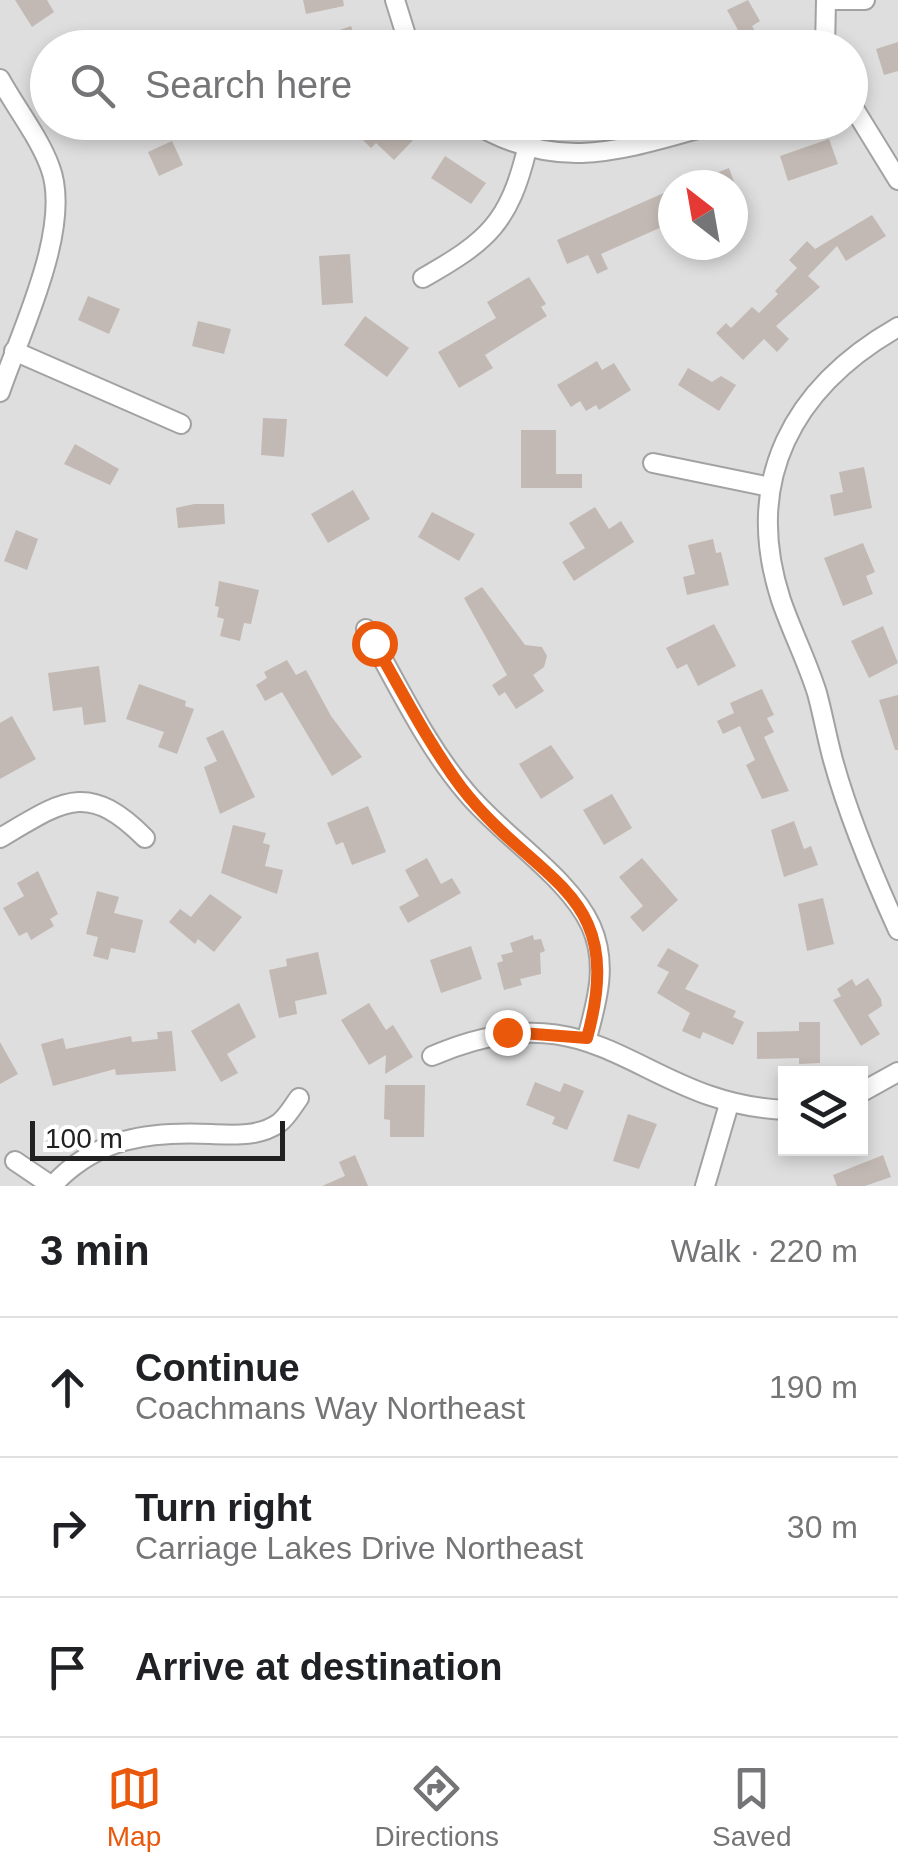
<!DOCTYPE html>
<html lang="en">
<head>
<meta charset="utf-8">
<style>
	:root { --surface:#fff; --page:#f2f2f2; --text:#202124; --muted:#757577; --line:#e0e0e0; --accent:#ea580c }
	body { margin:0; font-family:Helvetica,sans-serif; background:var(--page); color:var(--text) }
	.controls { position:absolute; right:30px; bottom:30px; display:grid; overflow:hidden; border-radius:0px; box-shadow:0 5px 15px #0003 }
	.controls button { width:90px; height:90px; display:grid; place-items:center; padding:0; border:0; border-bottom:2px solid var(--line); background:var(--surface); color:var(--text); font:50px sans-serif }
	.compass { position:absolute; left:658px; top:170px; width:90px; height:90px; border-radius:50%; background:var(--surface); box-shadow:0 5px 15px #0003; rotate:329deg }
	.scale { position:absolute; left:30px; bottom:25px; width:255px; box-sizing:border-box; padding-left:10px; border:5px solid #212121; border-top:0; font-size:28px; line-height:35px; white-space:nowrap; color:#212121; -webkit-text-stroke:8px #fff; paint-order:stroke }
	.stop { position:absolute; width:30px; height:30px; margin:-22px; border:8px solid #ea580c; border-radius:50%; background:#fff }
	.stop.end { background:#ea580c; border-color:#fff; box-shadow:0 2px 10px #0008 }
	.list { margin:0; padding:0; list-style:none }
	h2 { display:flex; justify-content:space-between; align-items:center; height:130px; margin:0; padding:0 40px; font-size:42px }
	h2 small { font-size:32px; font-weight:400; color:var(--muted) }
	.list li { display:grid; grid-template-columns:65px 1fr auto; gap:30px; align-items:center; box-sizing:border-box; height:140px; padding:0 40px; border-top:2px solid var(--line) }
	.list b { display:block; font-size:38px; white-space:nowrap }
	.list p { margin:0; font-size:32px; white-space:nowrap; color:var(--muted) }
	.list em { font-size:32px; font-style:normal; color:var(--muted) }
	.icon { flex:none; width:55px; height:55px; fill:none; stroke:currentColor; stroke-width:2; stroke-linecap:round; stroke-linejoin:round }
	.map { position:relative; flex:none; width:898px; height:1186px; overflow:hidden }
	.search { position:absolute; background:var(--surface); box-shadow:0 5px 15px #0003; left:30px; right:30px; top:30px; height:110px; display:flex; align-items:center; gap:25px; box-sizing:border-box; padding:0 35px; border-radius:55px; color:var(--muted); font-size:38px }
	.sheet { height:550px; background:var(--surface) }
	nav { display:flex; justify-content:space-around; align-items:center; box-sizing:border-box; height:140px; border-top:2px solid var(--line); background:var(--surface); font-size:28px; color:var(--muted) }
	nav a { display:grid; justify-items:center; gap:5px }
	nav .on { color:var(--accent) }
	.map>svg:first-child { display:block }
	.residential { fill:#dfdede; fill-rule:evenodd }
	.building { fill:#c2b9b4 }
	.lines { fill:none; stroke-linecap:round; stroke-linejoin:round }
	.street-casing { stroke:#a2a2a2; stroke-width:22 }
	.street { stroke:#fff; stroke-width:18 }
	.route { stroke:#ea580c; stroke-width:12 }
</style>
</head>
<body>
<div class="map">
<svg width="898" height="1186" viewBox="0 0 898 1186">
	<rect width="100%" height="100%" fill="#f1ede8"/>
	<!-- residential -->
	<path class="residential" d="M 0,0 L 898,0 L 898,1186 L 0,1186 ZM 48,48 L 850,48 L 850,122 L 48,122 ZM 673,185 L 733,185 L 733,245 L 673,245 ZM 786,1074 L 860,1074 L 860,1148 L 786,1148 Z"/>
	<!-- building -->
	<g class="building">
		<path d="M 15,0 L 47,0 L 54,12 L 32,27 Z"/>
		<path d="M 303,0 L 343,0 L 344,6 L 306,14 Z"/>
		<path d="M 748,0 L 760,21 L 752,26 L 765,48 L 708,48 L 738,30 L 727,10 Z"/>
		<path d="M 351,26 L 359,48 L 296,48 L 296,45 Z"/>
		<path d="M 898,42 L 898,71 L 884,75 L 876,49 Z"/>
		<path d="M 368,122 L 399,122 L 415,138 L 394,160 L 376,143 L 371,148 L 357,134 Z"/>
		<path d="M 829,139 L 838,164 L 788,181 L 780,156 Z"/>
		<path d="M 172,141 L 183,165 L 159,176 L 148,152 Z"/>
		<path d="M 445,156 L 486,183 L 471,204 L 431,178 Z"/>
		<path d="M 729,168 L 735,185 L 689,185 L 688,184 Z"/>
		<path d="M 666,192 L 673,222 L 601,254 L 608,269 L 597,274 L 588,255 L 567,264 L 557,240 Z"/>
		<path d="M 872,215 L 886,236 L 846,261 L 837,246 L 808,276 L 820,287 L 776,326 L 789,339 L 777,352 L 764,339 L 743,360 L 716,333 L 726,323 L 731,328 L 752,307 L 759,313 L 778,294 L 775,291 L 797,268 L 789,260 L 807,241 L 815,249 Z"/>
		<path d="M 350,254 L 353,303 L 322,305 L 319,256 Z"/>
		<path d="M 529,277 L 546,304 L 541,307 L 547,316 L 485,355 L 493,368 L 459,388 L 438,352 L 496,318 L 487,302 Z"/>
		<path d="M 88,296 L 120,309 L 109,334 L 78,320 Z"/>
		<path d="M 365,316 L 409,348 L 387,377 L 344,345 Z"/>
		<path d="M 198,321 L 231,329 L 224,354 L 192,346 Z"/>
		<path d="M 597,361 L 602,370 L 614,363 L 631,390 L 599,410 L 596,405 L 586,411 L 580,401 L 571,407 L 557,385 Z"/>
		<path d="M 688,368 L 712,382 L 721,376 L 736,385 L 719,411 L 678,385 Z"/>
		<path d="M 263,418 L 287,419 L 284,457 L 261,455 Z"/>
		<path d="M 521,430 L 556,430 L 556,474 L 582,474 L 582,488 L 521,488 Z"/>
		<path d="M 75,444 L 119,469 L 110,485 L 64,464 Z"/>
		<path d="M 864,467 L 872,508 L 834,516 L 830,495 L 843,492 L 839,472 Z"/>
		<path d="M 353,490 L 370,519 L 328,543 L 311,514 Z"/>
		<path d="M 194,504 L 224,504 L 225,524 L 178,528 L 176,508 Z"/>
		<path d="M 595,507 L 609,529 L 621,521 L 634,542 L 574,581 L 562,562 L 585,548 L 569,523 Z"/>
		<path d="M 432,512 L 475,534 L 459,561 L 418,537 Z"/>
		<path d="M 16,530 L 38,539 L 27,570 L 4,561 Z"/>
		<path d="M 713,539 L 716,553 L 721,552 L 729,585 L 687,595 L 683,577 L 695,574 L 688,545 Z"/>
		<path d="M 863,543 L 875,572 L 866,576 L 873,594 L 843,606 L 824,558 Z"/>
		<path d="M 219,581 L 259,590 L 251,624 L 244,623 L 240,641 L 220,636 L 224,619 L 217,617 L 219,607 L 215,606 Z"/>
		<path d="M 482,587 L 525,645 L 542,647 L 547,656 L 544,667 L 533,675 L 544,691 L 516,709 L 505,692 L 499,696 L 492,685 L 507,675 L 464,598 Z"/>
		<path d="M 714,624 L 736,666 L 698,686 L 687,664 L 677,669 L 666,648 Z"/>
		<path d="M 883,626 L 898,663 L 869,678 L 851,641 Z"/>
		<path d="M 287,660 L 296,675 L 306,670 L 331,716 L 362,757 L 332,776 L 282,692 L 265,701 L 256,685 L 267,678 L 264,672 Z"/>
		<path d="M 99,666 L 106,722 L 84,725 L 82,707 L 53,711 L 48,673 Z"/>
		<path d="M 139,684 L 186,701 L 185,706 L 194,709 L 177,754 L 158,747 L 164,732 L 126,719 Z"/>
		<path d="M 762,689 L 774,715 L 767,718 L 774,732 L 764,737 L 789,791 L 762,799 L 746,765 L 755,760 L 740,726 L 723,734 L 717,721 L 734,713 L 730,703 Z"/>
		<path d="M 898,695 L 898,750 L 895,750 L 879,700 Z"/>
		<path d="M 12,716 L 36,759 L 0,779 L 0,723 Z"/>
		<path d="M 223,730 L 255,797 L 220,814 L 204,767 L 217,761 L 206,738 Z"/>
		<path d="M 551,745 L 574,778 L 541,799 L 519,764 Z"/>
		<path d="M 612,794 L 632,828 L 604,845 L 583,810 Z"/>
		<path d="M 368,806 L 386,852 L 352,865 L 343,842 L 336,845 L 327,823 Z"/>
		<path d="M 794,821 L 804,849 L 811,846 L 818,865 L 784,877 L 771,830 Z"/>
		<path d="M 233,825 L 266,833 L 263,843 L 270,845 L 265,866 L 283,870 L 277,894 L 221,873 Z"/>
		<path d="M 427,858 L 441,884 L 452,878 L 461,893 L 408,923 L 399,907 L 419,896 L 405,870 Z"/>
		<path d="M 642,858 L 678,900 L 643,932 L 630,917 L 643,906 L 619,877 Z"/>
		<path d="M 38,871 L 58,914 L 50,919 L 54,926 L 31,940 L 27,932 L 19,936 L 3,908 L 24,896 L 17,883 Z"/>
		<path d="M 97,891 L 119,897 L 114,913 L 143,920 L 135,953 L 111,948 L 108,960 L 93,956 L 98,937 L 86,934 Z"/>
		<path d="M 210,894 L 242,917 L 214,952 L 198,939 L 195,944 L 169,922 L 180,909 L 191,917 Z"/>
		<path d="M 823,898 L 834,944 L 807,951 L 798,904 Z"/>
		<path d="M 533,935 L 534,940 L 541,939 L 545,951 L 540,953 L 541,974 L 520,979 L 522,985 L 504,990 L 497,963 L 503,961 L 501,955 L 513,952 L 510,943 Z"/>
		<path d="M 471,946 L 482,979 L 441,993 L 430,960 Z"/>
		<path d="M 668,948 L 699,965 L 685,989 L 736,1011 L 733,1017 L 744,1022 L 733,1045 L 703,1032 L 700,1039 L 682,1031 L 690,1013 L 657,993 L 669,972 L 657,966 Z"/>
		<path d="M 318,952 L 327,994 L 295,1001 L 297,1014 L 279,1018 L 269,970 L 287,966 L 286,959 Z"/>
		<path d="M 868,978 L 881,999 L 882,1006 L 868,1015 L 880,1034 L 861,1046 L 833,1000 L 841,996 L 837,989 L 852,979 L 856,986 Z"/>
		<path d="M 239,1003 L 256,1037 L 227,1054 L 238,1073 L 221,1082 L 191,1031 Z"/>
		<path d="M 369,1003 L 386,1030 L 393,1025 L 413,1057 L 385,1074 L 386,1055 L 369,1065 L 341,1020 Z"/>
		<path d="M 799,1022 L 820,1022 L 820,1063 L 799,1064 L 799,1058 L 757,1059 L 757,1032 L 799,1031 Z"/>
		<path d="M 172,1031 L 176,1071 L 116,1075 L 115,1069 L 53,1086 L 41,1044 L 63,1038 L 66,1049 L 131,1036 L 132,1042 L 158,1039 L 157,1032 Z"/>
		<path d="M 0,1042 L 18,1074 L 0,1084 Z"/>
		<path d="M 535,1082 L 560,1092 L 564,1083 L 584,1091 L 567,1130 L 552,1124 L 555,1117 L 526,1105 Z"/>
		<path d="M 385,1085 L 425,1085 L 424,1137 L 390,1137 L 390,1120 L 384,1119 Z"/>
		<path d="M 628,1114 L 657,1124 L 639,1169 L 613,1161 Z"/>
		<path d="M 355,1155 L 368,1186 L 322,1186 L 345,1176 L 339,1162 Z"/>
		<path d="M 883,1155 L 891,1177 L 865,1186 L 837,1186 L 833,1175 Z"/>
	</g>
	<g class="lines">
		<defs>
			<g id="street">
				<path d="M 395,0 L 410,48"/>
				<path d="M 835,0 L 865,0"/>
				<path d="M 825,48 L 826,0"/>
				<path d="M 0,79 C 16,108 39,137 50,167 C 73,227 20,333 0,392"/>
				<path d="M 850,102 L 898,180"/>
				<path d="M 472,122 C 562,177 629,147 723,122"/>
				<path d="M 423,278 C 488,241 509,223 527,149"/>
				<path d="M 898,327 C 793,387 742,480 781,600 C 792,632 807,661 817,693 C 823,715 827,738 833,760 C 849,818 873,875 898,930"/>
				<path d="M 14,351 L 181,424"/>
				<path d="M 653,463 L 770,487"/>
				<path d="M 366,629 C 397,683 425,744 466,792 C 501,835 569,877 591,926 C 608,964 597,1001 587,1038"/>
				<path d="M 0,838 C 63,801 87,780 145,838"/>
				<path d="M 432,1056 C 601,983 637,1104 786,1110"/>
				<path d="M 860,1093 L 898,1072"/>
				<path d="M 15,1161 L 52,1186"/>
				<path d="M 52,1186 C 96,1138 148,1131 211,1134 C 234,1135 259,1137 279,1123 C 287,1117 293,1106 299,1098"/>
				<path d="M 705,1186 L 729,1104"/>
			</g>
		</defs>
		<!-- street casing -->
		<use href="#street" class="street-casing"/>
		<!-- street -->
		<use href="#street" class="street"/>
	</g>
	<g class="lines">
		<!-- route -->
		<path class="route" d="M 374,643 C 402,691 428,743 461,787 C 538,887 628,888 587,1038 L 507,1032"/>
	</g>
</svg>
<div class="controls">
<button><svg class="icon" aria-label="layers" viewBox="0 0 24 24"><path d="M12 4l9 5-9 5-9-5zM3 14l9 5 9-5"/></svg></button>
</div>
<svg class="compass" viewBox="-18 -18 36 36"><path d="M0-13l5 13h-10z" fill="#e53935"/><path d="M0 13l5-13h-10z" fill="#757577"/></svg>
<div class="scale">100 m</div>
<div class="stop" style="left:374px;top:643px"></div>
<div class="stop end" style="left:507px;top:1032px"></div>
<div class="search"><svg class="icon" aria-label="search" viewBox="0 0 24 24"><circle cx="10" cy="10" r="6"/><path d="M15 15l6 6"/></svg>Search here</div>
</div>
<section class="sheet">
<h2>3 min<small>Walk · 220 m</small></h2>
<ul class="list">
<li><svg class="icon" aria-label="ahead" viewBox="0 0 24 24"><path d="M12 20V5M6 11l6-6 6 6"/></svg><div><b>Continue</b><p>Coachmans Way Northeast</p></div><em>190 m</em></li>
<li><svg class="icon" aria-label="right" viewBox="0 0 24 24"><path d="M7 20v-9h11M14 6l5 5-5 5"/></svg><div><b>Turn right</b><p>Carriage Lakes Drive Northeast</p></div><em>30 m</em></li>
<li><svg class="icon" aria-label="arrive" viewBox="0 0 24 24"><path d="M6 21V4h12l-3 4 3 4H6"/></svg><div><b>Arrive at destination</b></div></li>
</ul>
</section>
<nav>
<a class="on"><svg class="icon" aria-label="map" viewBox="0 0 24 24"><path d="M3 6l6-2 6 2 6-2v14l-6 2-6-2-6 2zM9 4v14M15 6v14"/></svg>Map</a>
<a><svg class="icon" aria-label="directions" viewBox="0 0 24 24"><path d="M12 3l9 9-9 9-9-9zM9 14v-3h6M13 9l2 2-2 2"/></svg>Directions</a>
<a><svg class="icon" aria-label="saved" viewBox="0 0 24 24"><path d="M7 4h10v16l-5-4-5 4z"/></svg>Saved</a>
</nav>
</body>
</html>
